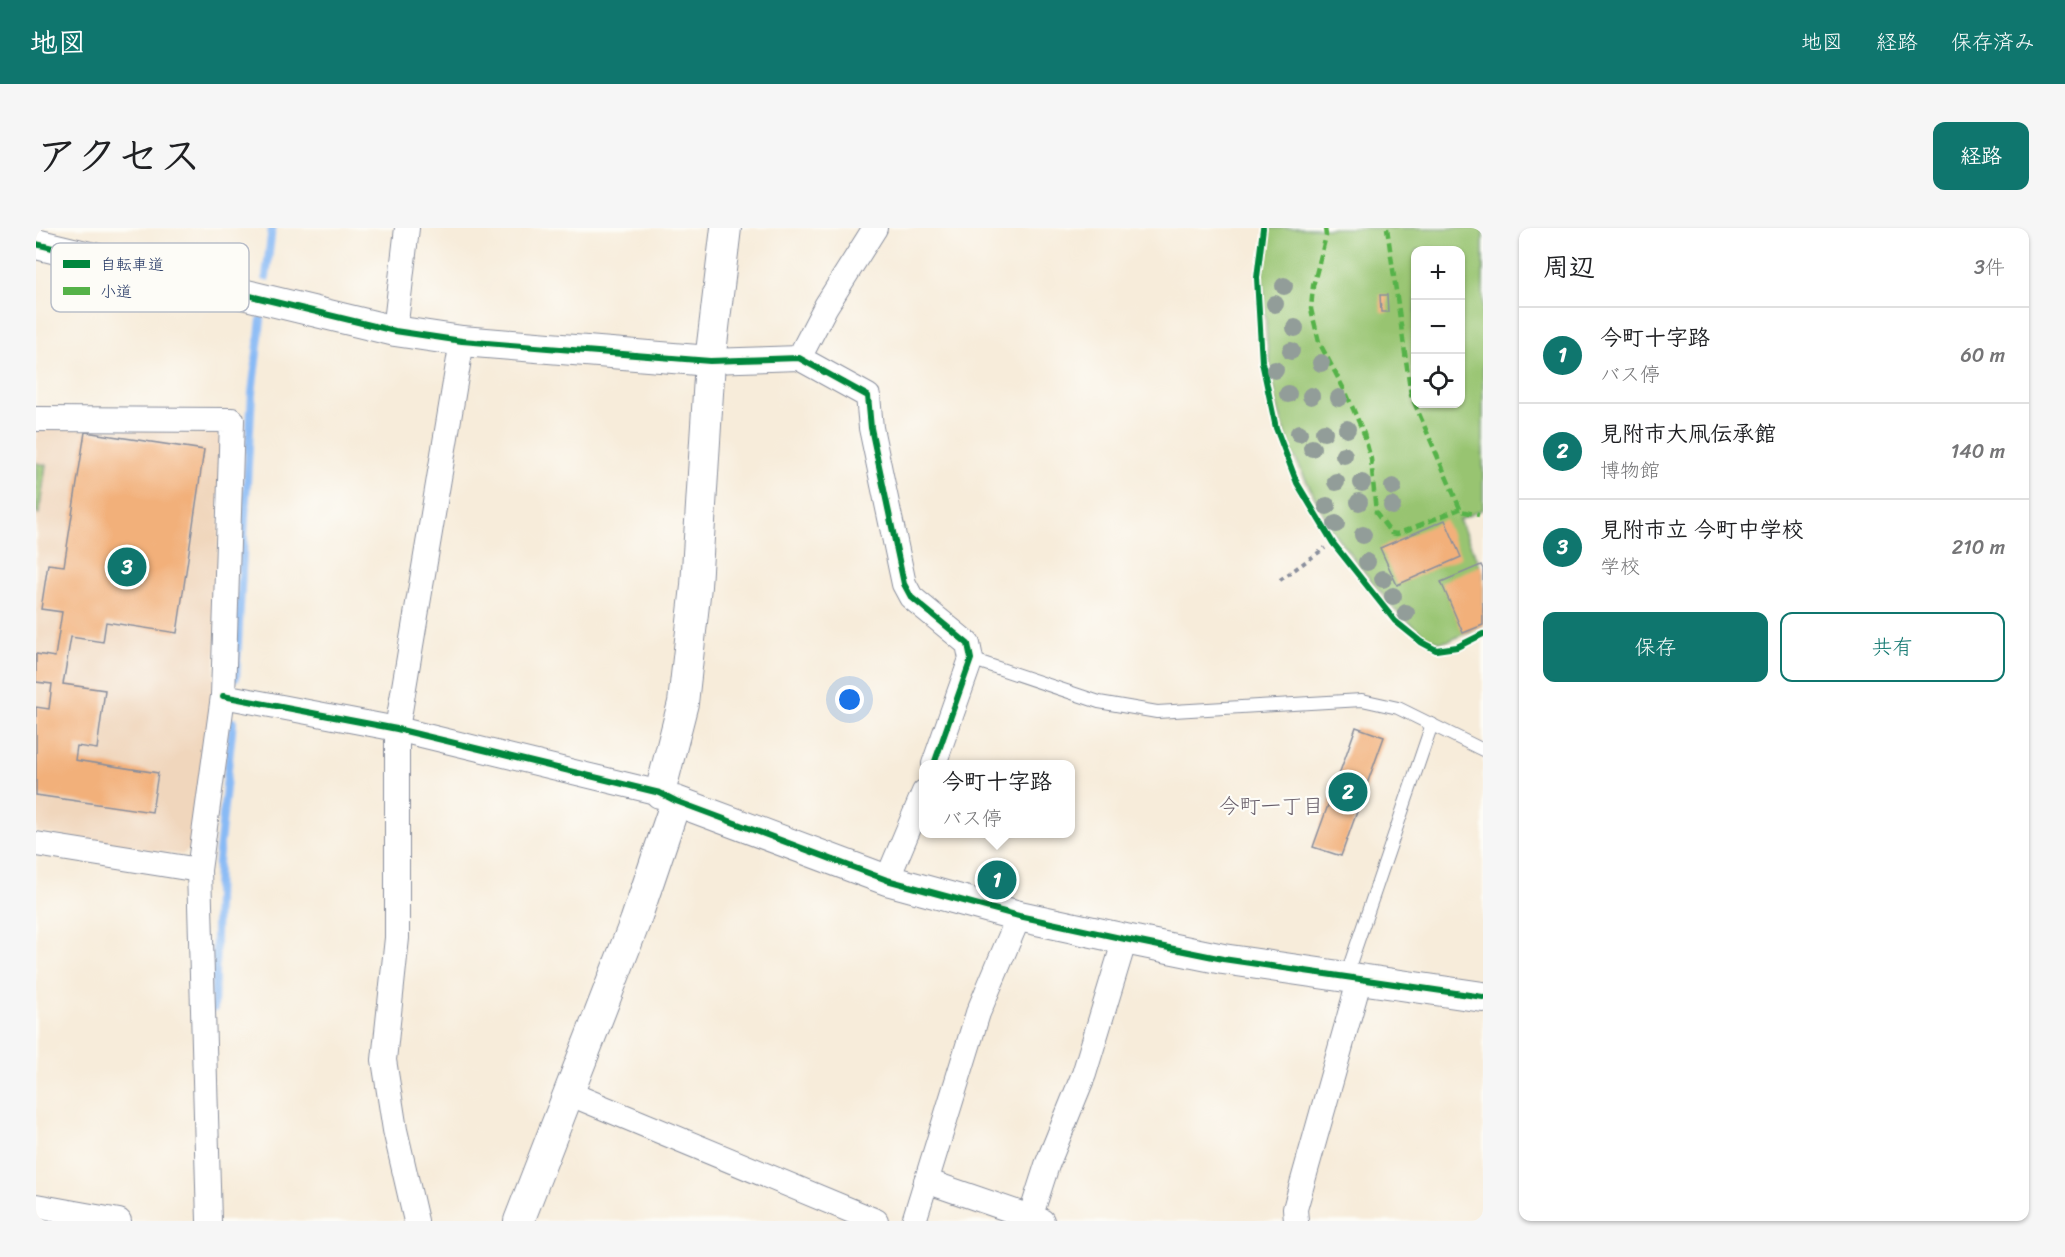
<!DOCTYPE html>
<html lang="ja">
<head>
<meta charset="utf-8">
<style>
	:root { --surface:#fff; --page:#f6f6f6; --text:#202124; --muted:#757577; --line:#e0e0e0; --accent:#0f766e }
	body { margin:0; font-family:Sriracha,"Klee One",sans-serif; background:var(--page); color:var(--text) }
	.controls { position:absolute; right:18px; top:18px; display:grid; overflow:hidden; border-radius:12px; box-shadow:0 2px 4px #0004 }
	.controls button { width:54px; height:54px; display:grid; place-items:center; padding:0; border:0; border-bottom:2px solid var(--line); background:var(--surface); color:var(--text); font:30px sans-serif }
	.you { position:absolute; left:814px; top:472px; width:21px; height:21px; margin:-15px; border:4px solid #fff; border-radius:50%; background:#1a73e8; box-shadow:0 0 0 9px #1a73e833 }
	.badge { display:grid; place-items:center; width:39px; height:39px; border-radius:50%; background:var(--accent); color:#fff; font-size:20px; font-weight:700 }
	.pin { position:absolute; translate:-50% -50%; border:3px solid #fff; box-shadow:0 2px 6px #0006 }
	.popup { position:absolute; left:883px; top:532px; width:156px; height:78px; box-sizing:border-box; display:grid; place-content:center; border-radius:12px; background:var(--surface); filter:drop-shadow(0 2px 4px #0005); font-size:20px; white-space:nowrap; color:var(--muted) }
	.popup b { font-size:22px; color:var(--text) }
	.popup::after { content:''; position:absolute; left:50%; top:100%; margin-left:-12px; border:12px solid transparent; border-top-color:var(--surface) }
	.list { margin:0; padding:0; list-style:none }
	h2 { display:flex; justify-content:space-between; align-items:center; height:78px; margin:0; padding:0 24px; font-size:26px }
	h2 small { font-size:20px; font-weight:400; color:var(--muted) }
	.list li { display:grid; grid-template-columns:39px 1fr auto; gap:18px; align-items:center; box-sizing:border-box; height:96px; padding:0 24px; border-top:2px solid var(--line) }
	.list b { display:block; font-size:22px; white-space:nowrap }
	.list p { margin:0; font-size:20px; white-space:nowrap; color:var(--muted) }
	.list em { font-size:20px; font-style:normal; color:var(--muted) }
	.actions { display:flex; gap:12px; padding:18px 24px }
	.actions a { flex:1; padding:14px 0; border:2px solid var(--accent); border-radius:12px; text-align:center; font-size:21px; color:var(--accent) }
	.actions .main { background:var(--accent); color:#fff }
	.icon { flex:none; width:33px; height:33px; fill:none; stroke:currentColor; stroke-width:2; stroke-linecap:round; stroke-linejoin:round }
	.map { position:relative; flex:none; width:1447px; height:993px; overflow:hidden; border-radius:12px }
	header { display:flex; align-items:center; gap:36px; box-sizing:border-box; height:84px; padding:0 30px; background:var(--accent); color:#fff }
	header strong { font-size:28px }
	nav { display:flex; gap:33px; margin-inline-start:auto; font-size:21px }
	.intro { display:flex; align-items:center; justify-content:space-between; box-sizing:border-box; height:144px; padding:0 36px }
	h1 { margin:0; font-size:42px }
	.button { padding:15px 27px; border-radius:12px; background:var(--accent); color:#fff; font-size:21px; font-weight:700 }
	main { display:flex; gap:36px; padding:0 36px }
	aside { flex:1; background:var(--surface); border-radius:12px; box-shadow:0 2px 4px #0004 }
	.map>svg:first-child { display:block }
	.built { fill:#f0d6bc }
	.green { fill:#98c471; stroke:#5a7a68; stroke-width:1.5; fill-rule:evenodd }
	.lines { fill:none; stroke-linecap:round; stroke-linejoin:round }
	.stream { stroke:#88baf5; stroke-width:8 }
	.building { fill:#f2b07a }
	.service-casing { stroke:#898e9c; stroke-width:14 }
	.minor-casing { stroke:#898e9c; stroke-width:26 }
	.tertiary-casing { stroke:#898e9c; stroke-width:32 }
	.path { stroke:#898e9c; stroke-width:4; stroke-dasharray:4.5 4.5; stroke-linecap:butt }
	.service { stroke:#fff; stroke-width:12 }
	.minor { stroke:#fff; stroke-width:24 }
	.tertiary { stroke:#fff; stroke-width:30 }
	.quiet { stroke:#55b248; stroke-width:4.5; stroke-dasharray:9 4.5; stroke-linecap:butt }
	.cycleway-casing { stroke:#fdfcf7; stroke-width:10 }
	.cycleway { stroke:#00873e; stroke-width:6 }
	.tree { fill:#929d99 }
	.labels { text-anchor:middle; stroke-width:4.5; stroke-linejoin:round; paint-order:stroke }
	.neighbourhood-label { font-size:21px; fill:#665c68; stroke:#fdfcf7 }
	.key { fill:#fdfcf7; stroke:#b9bec9; stroke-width:1.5 }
	.key-label { font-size:16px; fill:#1b2f5e }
</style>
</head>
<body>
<header>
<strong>地図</strong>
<nav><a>地図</a><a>経路</a><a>保存済み</a></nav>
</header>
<div class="intro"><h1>アクセス</h1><a class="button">経路</a></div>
<main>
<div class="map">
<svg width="1447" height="993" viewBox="0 0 1447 993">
	<rect width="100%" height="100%" fill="#fdfcf7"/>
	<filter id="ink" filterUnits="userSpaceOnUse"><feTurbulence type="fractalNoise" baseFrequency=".0167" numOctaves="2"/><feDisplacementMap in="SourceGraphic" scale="12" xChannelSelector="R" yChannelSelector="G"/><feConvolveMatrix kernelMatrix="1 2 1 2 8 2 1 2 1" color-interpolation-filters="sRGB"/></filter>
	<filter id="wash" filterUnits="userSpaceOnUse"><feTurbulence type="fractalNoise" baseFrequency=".008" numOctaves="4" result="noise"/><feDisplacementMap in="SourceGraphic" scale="24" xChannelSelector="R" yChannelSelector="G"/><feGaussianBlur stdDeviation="1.35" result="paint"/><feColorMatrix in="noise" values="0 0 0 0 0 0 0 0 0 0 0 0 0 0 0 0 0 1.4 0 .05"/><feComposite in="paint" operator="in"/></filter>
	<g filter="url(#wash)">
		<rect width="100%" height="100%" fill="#f7ecda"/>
		<!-- built -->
		<path class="built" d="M 0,200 L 178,203 L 186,212 L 178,465 L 158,617 L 146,627 L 0,604 Z"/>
		<!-- green -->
		<g class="green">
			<path d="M 1234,0 L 1447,0 L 1447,281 L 1423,292 L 1447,344 L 1447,397 L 1413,413 L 1403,414 L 1392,410 L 1359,382 L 1321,335 L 1298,305 L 1274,260 L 1255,222 L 1242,181 L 1231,115 L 1227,48 ZM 1380,22 L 1424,22 L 1424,176 L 1380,176 Z"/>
			<path d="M 0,235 L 10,237 L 3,286 L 0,285 Z"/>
		</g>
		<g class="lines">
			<!-- stream -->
			<g class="stream">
				<path d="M 230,49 L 236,0"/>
				<path d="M 200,449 L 216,165 L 225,92"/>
				<path d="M 178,780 L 182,634 L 197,494"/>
			</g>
		</g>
		<g id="blocks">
			<!-- building -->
			<g class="building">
				<path d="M 1344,67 L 1351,67 L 1352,84 L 1345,84 Z"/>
				<path d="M 49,204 L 168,222 L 141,405 L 70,394 L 67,414 L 35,409 L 27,456 L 69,462 L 61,521 L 41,518 L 39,532 L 122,545 L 116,584 L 0,567 L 0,479 L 13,481 L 16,456 L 0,454 L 0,426 L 19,429 L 26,384 L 5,381 L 12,336 L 28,338 Z"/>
				<path d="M 1409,292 L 1425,329 L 1361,357 L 1344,320 Z"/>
				<path d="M 1445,337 L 1447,341 L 1447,397 L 1427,405 L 1405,354 Z"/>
				<path d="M 1320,499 L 1348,509 L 1305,628 L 1277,619 Z"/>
			</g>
		</g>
	</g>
	<g filter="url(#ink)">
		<use href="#blocks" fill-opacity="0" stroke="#898e9c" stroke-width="1.5"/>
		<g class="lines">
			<defs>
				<g id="service">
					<path d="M 935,431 L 1063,474 L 1121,484 L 1326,472 L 1362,480 L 1447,522"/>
					<path d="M 1310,748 L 1396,496"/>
				</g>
				<g id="minor">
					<path d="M 359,103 L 371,0"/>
					<path d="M 763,130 L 790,78 L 839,0"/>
					<path d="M 674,133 L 763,130 L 832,168 L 835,200 L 868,356 L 875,369 L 932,416 L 935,431 L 898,536"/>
					<path d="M 0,191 L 196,192 L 187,468 L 163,642 L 173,993"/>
					<path d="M 187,468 L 361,501 L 624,565 L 640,573"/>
					<path d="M 0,616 L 163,642"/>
					<path d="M 851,652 L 888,564"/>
					<path d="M 532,865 L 840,993"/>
					<path d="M 890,953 L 1006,993"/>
					<path d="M 0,978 L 83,993"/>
					<path d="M 994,990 L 1011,937 L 1048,846 L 1089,711"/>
					<path d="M 380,993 L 359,902 L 348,832 L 361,710 L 361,501 L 426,113"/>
					<path d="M 878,993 L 942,785 L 983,688"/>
					<path d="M 1260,993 L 1259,981 L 1324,750"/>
				</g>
				<g id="tertiary">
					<path d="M 0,16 L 359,103 L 426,113 L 674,133"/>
					<path d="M 624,565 L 647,475 L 660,358 L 674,133 L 690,0"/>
					<path d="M 483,993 L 599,694 L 640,573 L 851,652 L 983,688 L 1089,711 L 1187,731 L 1447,769"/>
				</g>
			</defs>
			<!-- service casing -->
			<use href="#service" class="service-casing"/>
			<!-- minor casing -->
			<use href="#minor" class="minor-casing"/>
			<!-- tertiary casing -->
			<use href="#tertiary" class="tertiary-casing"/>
			<!-- path -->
			<path class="path" d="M 1244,352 L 1289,320"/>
			<!-- service -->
			<use href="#service" class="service"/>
			<!-- minor -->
			<use href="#minor" class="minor"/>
			<!-- tertiary -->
			<use href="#tertiary" class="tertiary"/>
			<!-- quiet -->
			<g class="quiet">
				<path d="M 1289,0 L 1290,8 L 1277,58 L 1275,81 L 1283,114 L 1311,167 L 1328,206 L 1335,231 L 1340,285 L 1355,305 L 1361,306 L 1424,281"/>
				<path d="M 1351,0 L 1375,167 L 1425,283 L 1443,287"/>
			</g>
			<defs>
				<g id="cycleway">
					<path d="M 1227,0 L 1221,50 L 1226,134 L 1240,200 L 1261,255 L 1297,315 L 1359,393 L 1385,414 L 1400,422 L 1421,419 L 1447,406"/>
					<path d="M 0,16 L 359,103 L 426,113 L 674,133 L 763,130 L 832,168 L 835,200 L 868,356 L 875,369 L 932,416 L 935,431 L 898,536"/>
					<path d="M 187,468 L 361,501 L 624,565 L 640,573 L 851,652 L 983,688 L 1089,711 L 1187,731 L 1447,769"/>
				</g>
			</defs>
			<!-- cycleway casing -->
			<use href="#cycleway" class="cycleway-casing"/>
			<!-- cycleway -->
			<use href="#cycleway" class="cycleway"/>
		</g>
		<!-- trees -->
		<g class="tree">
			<circle cx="1248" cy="58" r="9"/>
			<circle cx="1239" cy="76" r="9"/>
			<circle cx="1259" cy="100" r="9"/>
			<circle cx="1255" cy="123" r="9"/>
			<circle cx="1285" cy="135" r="9"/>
			<circle cx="1239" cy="142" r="9"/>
			<circle cx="1252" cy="166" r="9"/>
			<circle cx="1275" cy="168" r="9"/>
			<circle cx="1303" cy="170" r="9"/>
			<circle cx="1311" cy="201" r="9"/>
			<circle cx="1288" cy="204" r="9"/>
			<circle cx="1263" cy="205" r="9"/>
			<circle cx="1276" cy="220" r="9"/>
			<circle cx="1308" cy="227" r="9"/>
			<circle cx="1300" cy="254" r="9"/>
			<circle cx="1326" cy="255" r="9"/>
			<circle cx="1357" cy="259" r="9"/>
			<circle cx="1323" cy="274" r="9"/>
			<circle cx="1291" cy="278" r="9"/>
			<circle cx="1356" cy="278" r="9"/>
			<circle cx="1300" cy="296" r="9"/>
			<circle cx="1327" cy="307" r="9"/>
			<circle cx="1331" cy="334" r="9"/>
			<circle cx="1347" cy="351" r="9"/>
			<circle cx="1357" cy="368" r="9"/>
			<circle cx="1370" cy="385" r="9"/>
		</g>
	</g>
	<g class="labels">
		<!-- neighbourhood labels -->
		<g class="neighbourhood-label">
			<text x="1235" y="585">今町一丁目</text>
		</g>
	</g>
	<!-- legend -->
	<rect x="15" y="15" width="198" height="69" rx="9" class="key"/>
	<rect x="27" y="32" width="27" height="8" fill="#00873e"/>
	<rect x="27" y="59" width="27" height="8" fill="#55b248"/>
	<g class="key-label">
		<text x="64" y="42">自転車道</text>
		<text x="64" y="69">小道</text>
	</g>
</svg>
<div class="controls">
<button>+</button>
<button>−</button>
<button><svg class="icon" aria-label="locate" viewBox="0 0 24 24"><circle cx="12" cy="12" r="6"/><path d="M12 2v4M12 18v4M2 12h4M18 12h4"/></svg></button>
</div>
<div class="you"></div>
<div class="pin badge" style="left:961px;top:652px">1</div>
<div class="popup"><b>今町十字路</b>バス停</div>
<div class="pin badge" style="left:1312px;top:564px">2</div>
<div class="pin badge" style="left:91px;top:339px">3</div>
</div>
<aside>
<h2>周辺<small>3件</small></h2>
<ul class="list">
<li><span class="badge">1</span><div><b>今町十字路</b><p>バス停</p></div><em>60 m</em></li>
<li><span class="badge">2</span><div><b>見附市大凧伝承館</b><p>博物館</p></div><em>140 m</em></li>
<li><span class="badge">3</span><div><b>見附市立 今町中学校</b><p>学校</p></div><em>210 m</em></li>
</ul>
<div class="actions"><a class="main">保存</a><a>共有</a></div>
</aside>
</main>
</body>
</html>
